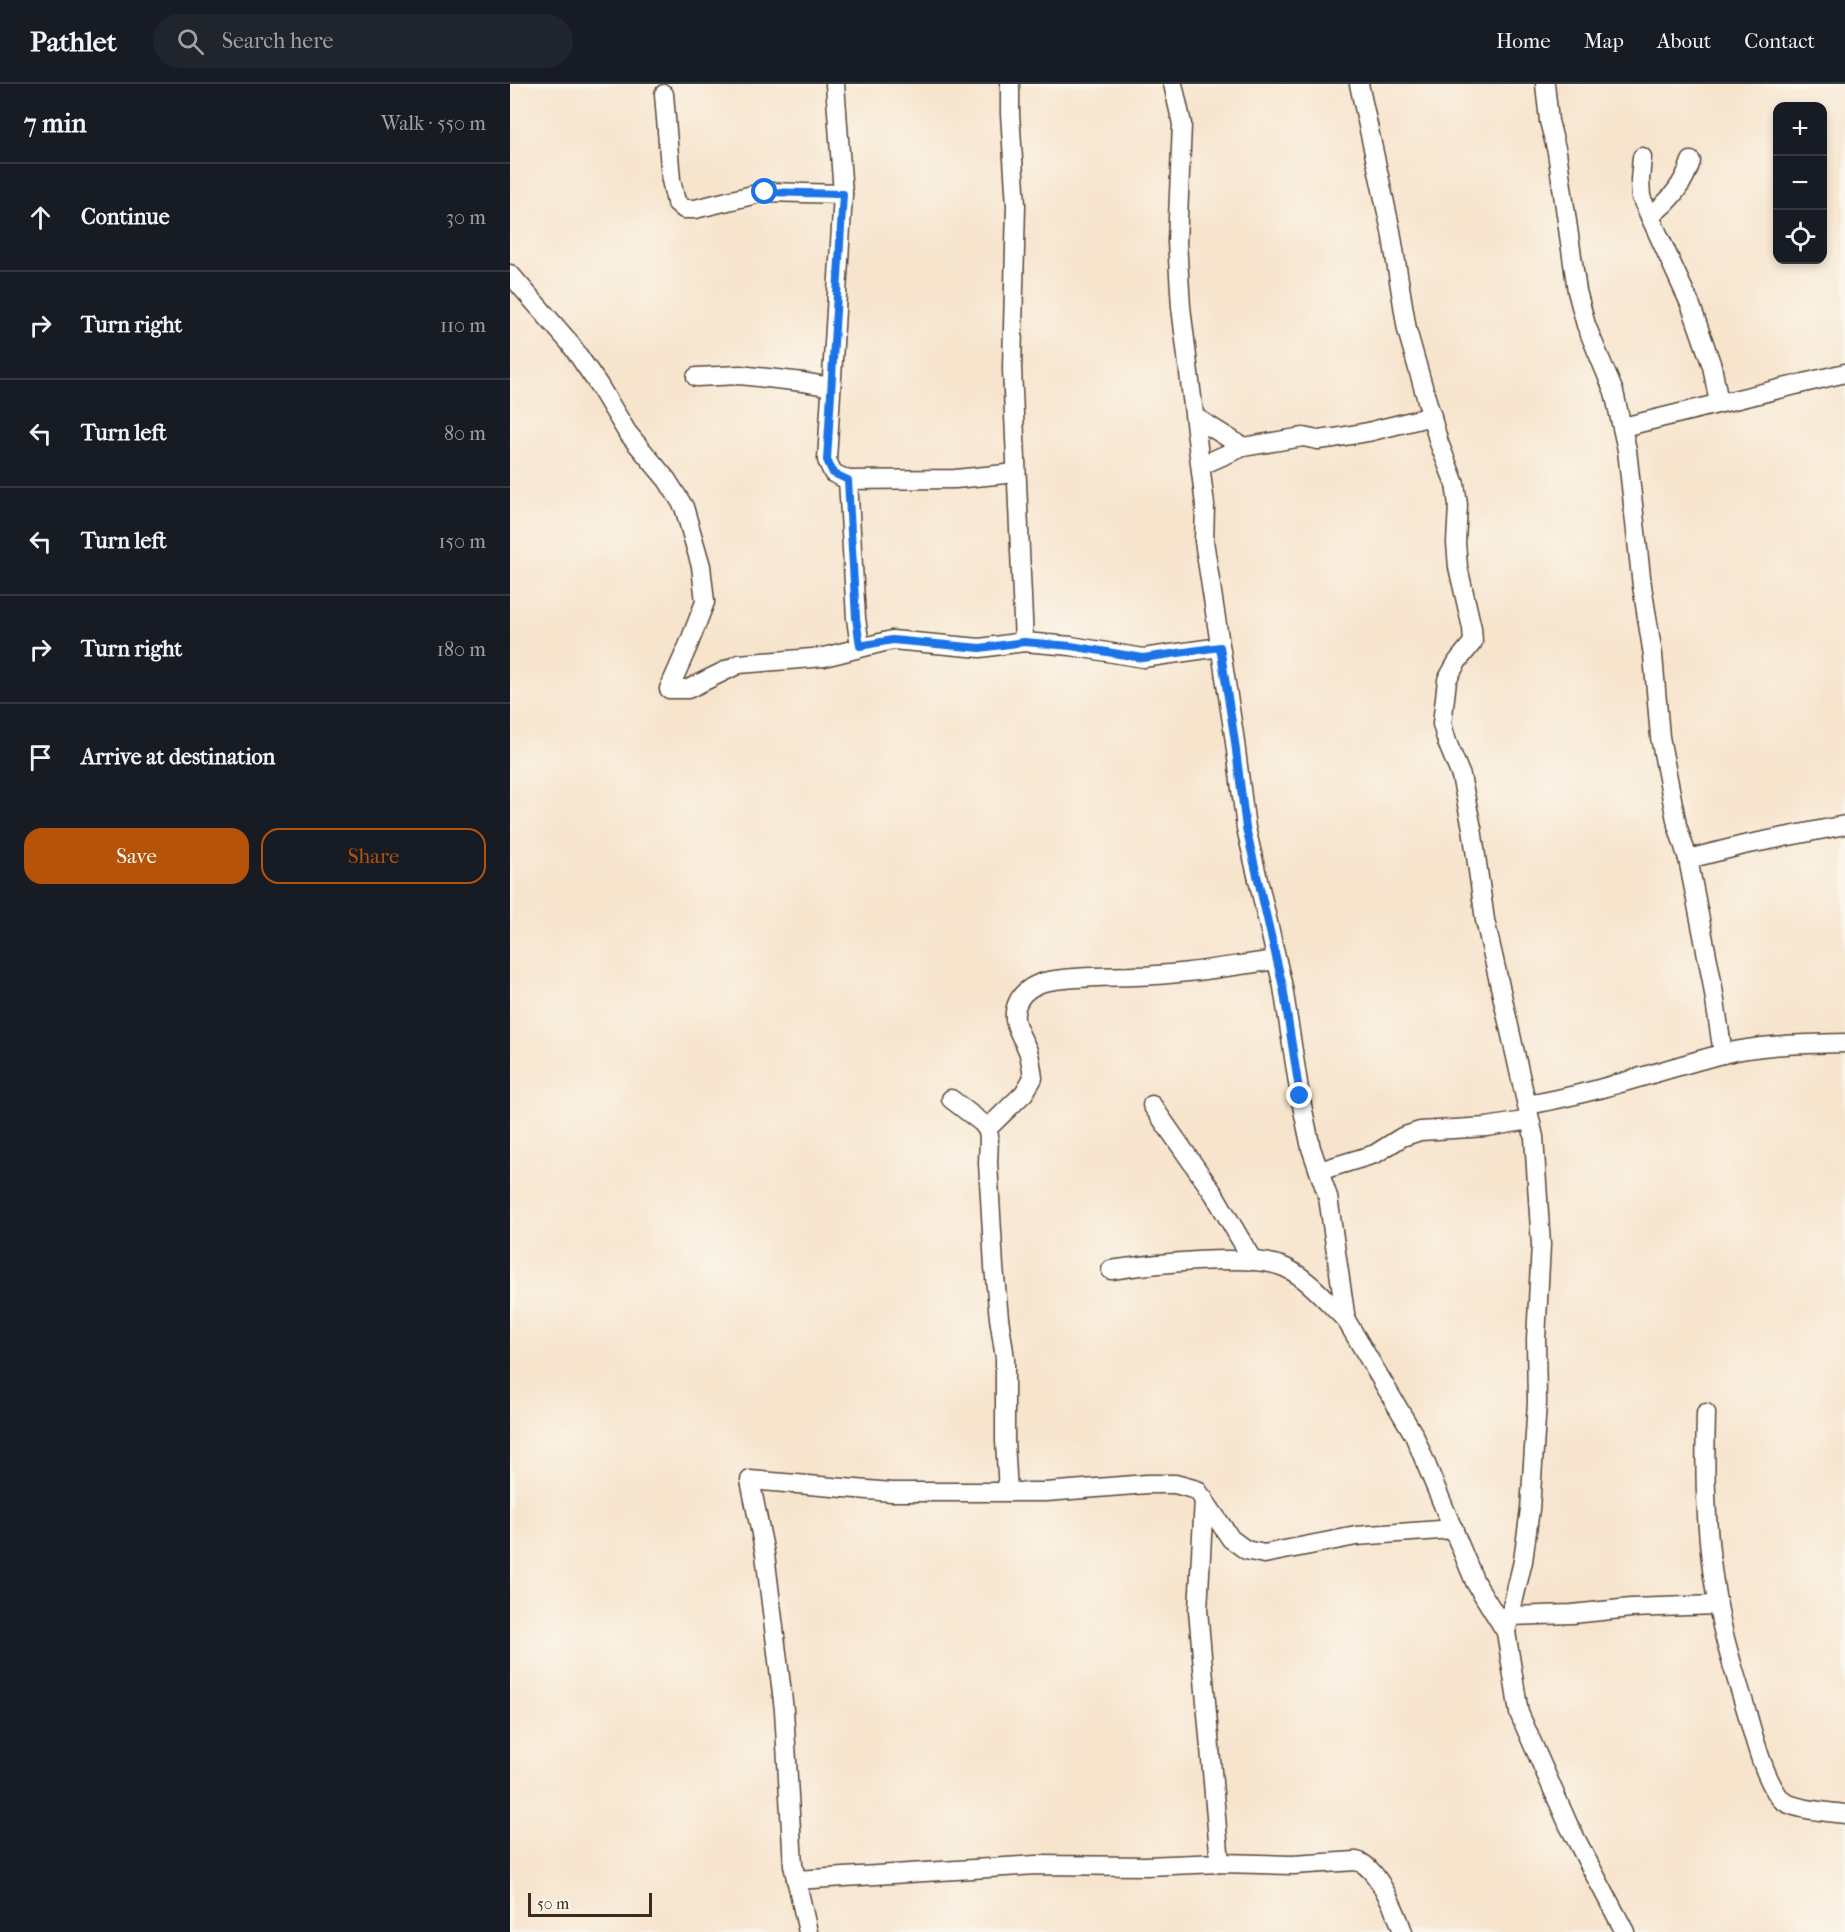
<!DOCTYPE html>
<html lang="en">
<head>
<meta charset="utf-8">
<style>
	:root { --surface:#171b24; --page:#20242c; --text:#f1f3f6; --muted:#9ea1a6; --line:#363941; --accent:#b45309 }
	body { margin:0; font-family:"IM FELL French Canon",serif; background:var(--page); color:var(--text) }
	.controls { position:absolute; right:18px; top:18px; display:grid; overflow:hidden; border-radius:12px; box-shadow:0 3px 9px #0003 }
	.controls button { width:54px; height:54px; display:grid; place-items:center; padding:0; border:0; border-bottom:2px solid var(--line); background:var(--surface); color:var(--text); font:30px sans-serif }
	.scale { position:absolute; left:18px; bottom:15px; width:124px; box-sizing:border-box; padding-left:6px; border:3px solid #3b2a1e; border-top:0; font-size:16px; line-height:21px; white-space:nowrap; color:#3b2a1e; -webkit-text-stroke:4px #fbf7ec; paint-order:stroke }
	.stop { position:absolute; width:18px; height:18px; margin:-14px; border:4px solid #1a73e8; border-radius:50%; background:#fff }
	.stop.end { background:#1a73e8; border-color:#fff; box-shadow:0 2px 6px #0008 }
	.list { margin:0; padding:0; list-style:none }
	h2 { display:flex; justify-content:space-between; align-items:center; height:78px; margin:0; padding:0 24px; font-size:26px }
	h2 small { font-size:20px; font-weight:400; color:var(--muted) }
	.list li { display:grid; grid-template-columns:39px 1fr auto; gap:18px; align-items:center; box-sizing:border-box; height:108px; padding:0 24px; border-top:2px solid var(--line) }
	.list b { display:block; font-size:22px; white-space:nowrap }
	.list em { font-size:20px; font-style:normal; color:var(--muted) }
	.actions { display:flex; gap:12px; padding:18px 24px }
	.actions a { flex:1; padding:14px 0; border:2px solid var(--accent); border-radius:18px; text-align:center; font-size:21px; color:var(--accent) }
	.actions .main { background:var(--accent); color:#fff }
	.icon { flex:none; width:33px; height:33px; fill:none; stroke:currentColor; stroke-width:2; stroke-linecap:round; stroke-linejoin:round }
	.map { position:relative; flex:none; width:1335px; height:1848px; overflow:hidden }
	header { display:flex; align-items:center; gap:36px; box-sizing:border-box; height:84px; padding:0 30px; background:var(--surface); border-bottom:2px solid var(--line) }
	header strong { font-size:28px }
	nav { display:flex; gap:33px; margin-inline-start:auto; font-size:21px }
	.search { width:420px; height:54px; background:var(--page); display:flex; align-items:center; gap:15px; box-sizing:border-box; padding:0 21px; border-radius:33px; color:var(--muted); font-size:22px }
	main { display:flex }
	aside { flex:1; background:var(--surface) }
	.map>svg:first-child { display:block }
	.lines { fill:none; stroke-linecap:round; stroke-linejoin:round }
	.minor-casing { stroke:#574638; stroke-width:21 }
	.minor { stroke:#fff; stroke-width:18 }
	.route { stroke:#1a73e8; stroke-width:8 }
</style>
</head>
<body>
<header>
<strong>Pathlet</strong>
<div class="search"><svg class="icon" aria-label="search" viewBox="0 0 24 24"><circle cx="10" cy="10" r="6"/><path d="M15 15l6 6"/></svg>Search here</div>
<nav><a>Home</a><a>Map</a><a>About</a><a>Contact</a></nav>
</header>
<main>
<aside>
<h2>7 min<small>Walk · 550 m</small></h2>
<ul class="list">
<li><svg class="icon" aria-label="ahead" viewBox="0 0 24 24"><path d="M12 20V5M6 11l6-6 6 6"/></svg><div><b>Continue</b></div><em>30 m</em></li>
<li><svg class="icon" aria-label="right" viewBox="0 0 24 24"><path d="M7 20v-9h11M14 6l5 5-5 5"/></svg><div><b>Turn right</b></div><em>110 m</em></li>
<li><svg class="icon" aria-label="left" viewBox="0 0 24 24"><path d="M17 20v-9H6M10 6l-5 5 5 5"/></svg><div><b>Turn left</b></div><em>80 m</em></li>
<li><svg class="icon" aria-label="left" viewBox="0 0 24 24"><path d="M17 20v-9H6M10 6l-5 5 5 5"/></svg><div><b>Turn left</b></div><em>150 m</em></li>
<li><svg class="icon" aria-label="right" viewBox="0 0 24 24"><path d="M7 20v-9h11M14 6l5 5-5 5"/></svg><div><b>Turn right</b></div><em>180 m</em></li>
<li><svg class="icon" aria-label="arrive" viewBox="0 0 24 24"><path d="M6 21V4h12l-3 4 3 4H6"/></svg><div><b>Arrive at destination</b></div></li>
</ul>
<div class="actions"><a class="main">Save</a><a>Share</a></div>
</aside>
<div class="map">
<svg width="1335" height="1848" viewBox="0 0 1335 1848">
	<rect width="100%" height="100%" fill="#fbf7ec"/>
	<filter id="ink" filterUnits="userSpaceOnUse"><feTurbulence type="fractalNoise" baseFrequency=".0167" numOctaves="2"/><feDisplacementMap in="SourceGraphic" scale="12" xChannelSelector="R" yChannelSelector="G"/><feConvolveMatrix kernelMatrix="1 2 1 2 8 2 1 2 1" color-interpolation-filters="sRGB"/></filter>
	<filter id="wash" filterUnits="userSpaceOnUse"><feTurbulence type="fractalNoise" baseFrequency=".008" numOctaves="4" result="noise"/><feDisplacementMap in="SourceGraphic" scale="24" xChannelSelector="R" yChannelSelector="G"/><feGaussianBlur stdDeviation="1.35" result="paint"/><feColorMatrix in="noise" values="0 0 0 0 0 0 0 0 0 0 0 0 0 0 0 0 0 1.4 0 .05"/><feComposite in="paint" operator="in"/></filter>
	<g filter="url(#wash)">
		<rect width="100%" height="100%" fill="#f7e4cd"/>
	</g>
	<g filter="url(#ink)">
		<g class="lines">
			<defs>
				<g id="minor">
					<path d="M 325,0 L 333,110 L 317,376 L 323,389 L 338,396 L 445,395 L 506,389"/>
					<path d="M 500,0 L 500,30 L 506,121 L 502,285 L 514,558"/>
					<path d="M 663,0 L 672,40 L 667,158 L 671,223 L 695,421 L 694,457 L 724,651 L 736,744 L 773,903 L 790,1012 L 801,1064 L 818,1113 L 836,1236 L 904,1351 L 965,1498 L 996,1548 L 1009,1629 L 1059,1742 L 1115,1848"/>
					<path d="M 849,0 L 881,147 L 897,246 L 929,359 L 945,400 L 948,421 L 946,459 L 948,483 L 962,544 L 963,558 L 947,578 L 937,596 L 932,640 L 937,658 L 951,692 L 962,744 L 975,836 L 1024,1053 L 1031,1161 L 1026,1255 L 1027,1319 L 1020,1425 L 1013,1477 L 996,1548"/>
					<path d="M 1035,0 L 1039,37 L 1047,68 L 1067,207 L 1076,241 L 1104,308 L 1117,366 L 1132,502 L 1143,571 L 1150,653 L 1167,741 L 1178,775 L 1202,897 L 1213,970"/>
					<path d="M 154,10 L 161,96 L 166,118 L 174,125 L 185,125 L 255,108 L 333,110"/>
					<path d="M 1132,73 L 1130,96 L 1131,113 L 1181,222 L 1202,282 L 1209,319"/>
					<path d="M 1140,132 C 1159,118 1174,101 1181,77"/>
					<path d="M 0,190 L 59,258 L 88,300 L 117,348 L 157,396 L 174,423 L 191,482 L 195,518 L 178,562 L 159,605 L 178,605 L 229,580 L 314,573 L 382,556 L 470,564 L 514,558 L 561,562 L 633,574 L 710,563"/>
					<path d="M 186,293 L 230,291 L 293,298 L 321,303"/>
					<path d="M 685,333 L 733,363"/>
					<path d="M 1113,343 L 1335,289"/>
					<path d="M 692,381 L 733,363 L 793,353 L 808,356 L 824,354 L 858,348 L 922,332"/>
					<path d="M 338,396 L 346,534 L 350,563"/>
					<path d="M 1178,775 L 1234,761 L 1335,741"/>
					<path d="M 441,1015 L 471,1038 L 477,1045 L 479,1052 L 478,1079 L 484,1183 L 489,1234 L 495,1274 L 495,1357 L 498,1408"/>
					<path d="M 642,1021 L 704,1110 L 743,1177"/>
					<path d="M 1017,1021 C 1083,1010 1147,987 1212,970 C 1252,960 1294,960 1335,959"/>
					<path d="M 477,1045 L 514,1009 L 523,994 C 522,986 521,976 518,967 C 511,950 498,936 509,916 C 514,907 524,901 534,898 C 561,892 597,893 625,892 C 672,891 720,882 766,876"/>
					<path d="M 809,1087 L 865,1070 L 892,1053 L 910,1047 L 977,1043 L 1020,1036"/>
					<path d="M 601,1186 C 640,1180 743,1168 776,1184 C 799,1195 817,1218 836,1236"/>
					<path d="M 1196,1329 C 1194,1399 1196,1469 1211,1537 C 1217,1568 1228,1598 1237,1629 C 1244,1654 1254,1693 1270,1714 C 1280,1726 1320,1728 1335,1730"/>
					<path d="M 694,1415 L 688,1526 L 710,1779"/>
					<path d="M 1000,1532 L 1062,1530 L 1121,1524 L 1207,1521"/>
					<path d="M 286,1796 L 526,1781 L 636,1782 L 710,1779 L 783,1781 L 846,1777 C 866,1780 887,1830 893,1848"/>
					<path d="M 298,1848 L 283,1781 L 274,1626 L 255,1470 L 240,1396 L 382,1408 L 536,1408 L 637,1400 L 665,1400 L 687,1406 L 721,1455 L 736,1466 L 754,1470 L 846,1452 L 944,1445"/>
				</g>
			</defs>
			<!-- minor casing -->
			<use href="#minor" class="minor-casing"/>
			<!-- minor -->
			<use href="#minor" class="minor"/>
		</g>
	</g>
	<g class="lines" filter="url(#ink)">
		<!-- route -->
		<path class="route" d="M 255,108 L 333,110 L 317,376 L 323,389 L 338,396 L 346,534 L 350,562 L 382,556 L 470,564 L 514,558 L 561,562 L 633,574 L 710,563 L 724,651 L 736,744 L 773,903 L 790,1012"/>
	</g>
</svg>
<div class="controls">
<button>+</button>
<button>−</button>
<button><svg class="icon" aria-label="locate" viewBox="0 0 24 24"><circle cx="12" cy="12" r="6"/><path d="M12 2v4M12 18v4M2 12h4M18 12h4"/></svg></button>
</div>
<div class="scale">50 m</div>
<div class="stop" style="left:255px;top:108px"></div>
<div class="stop end" style="left:790px;top:1012px"></div>
</div>
</main>
</body>
</html>
